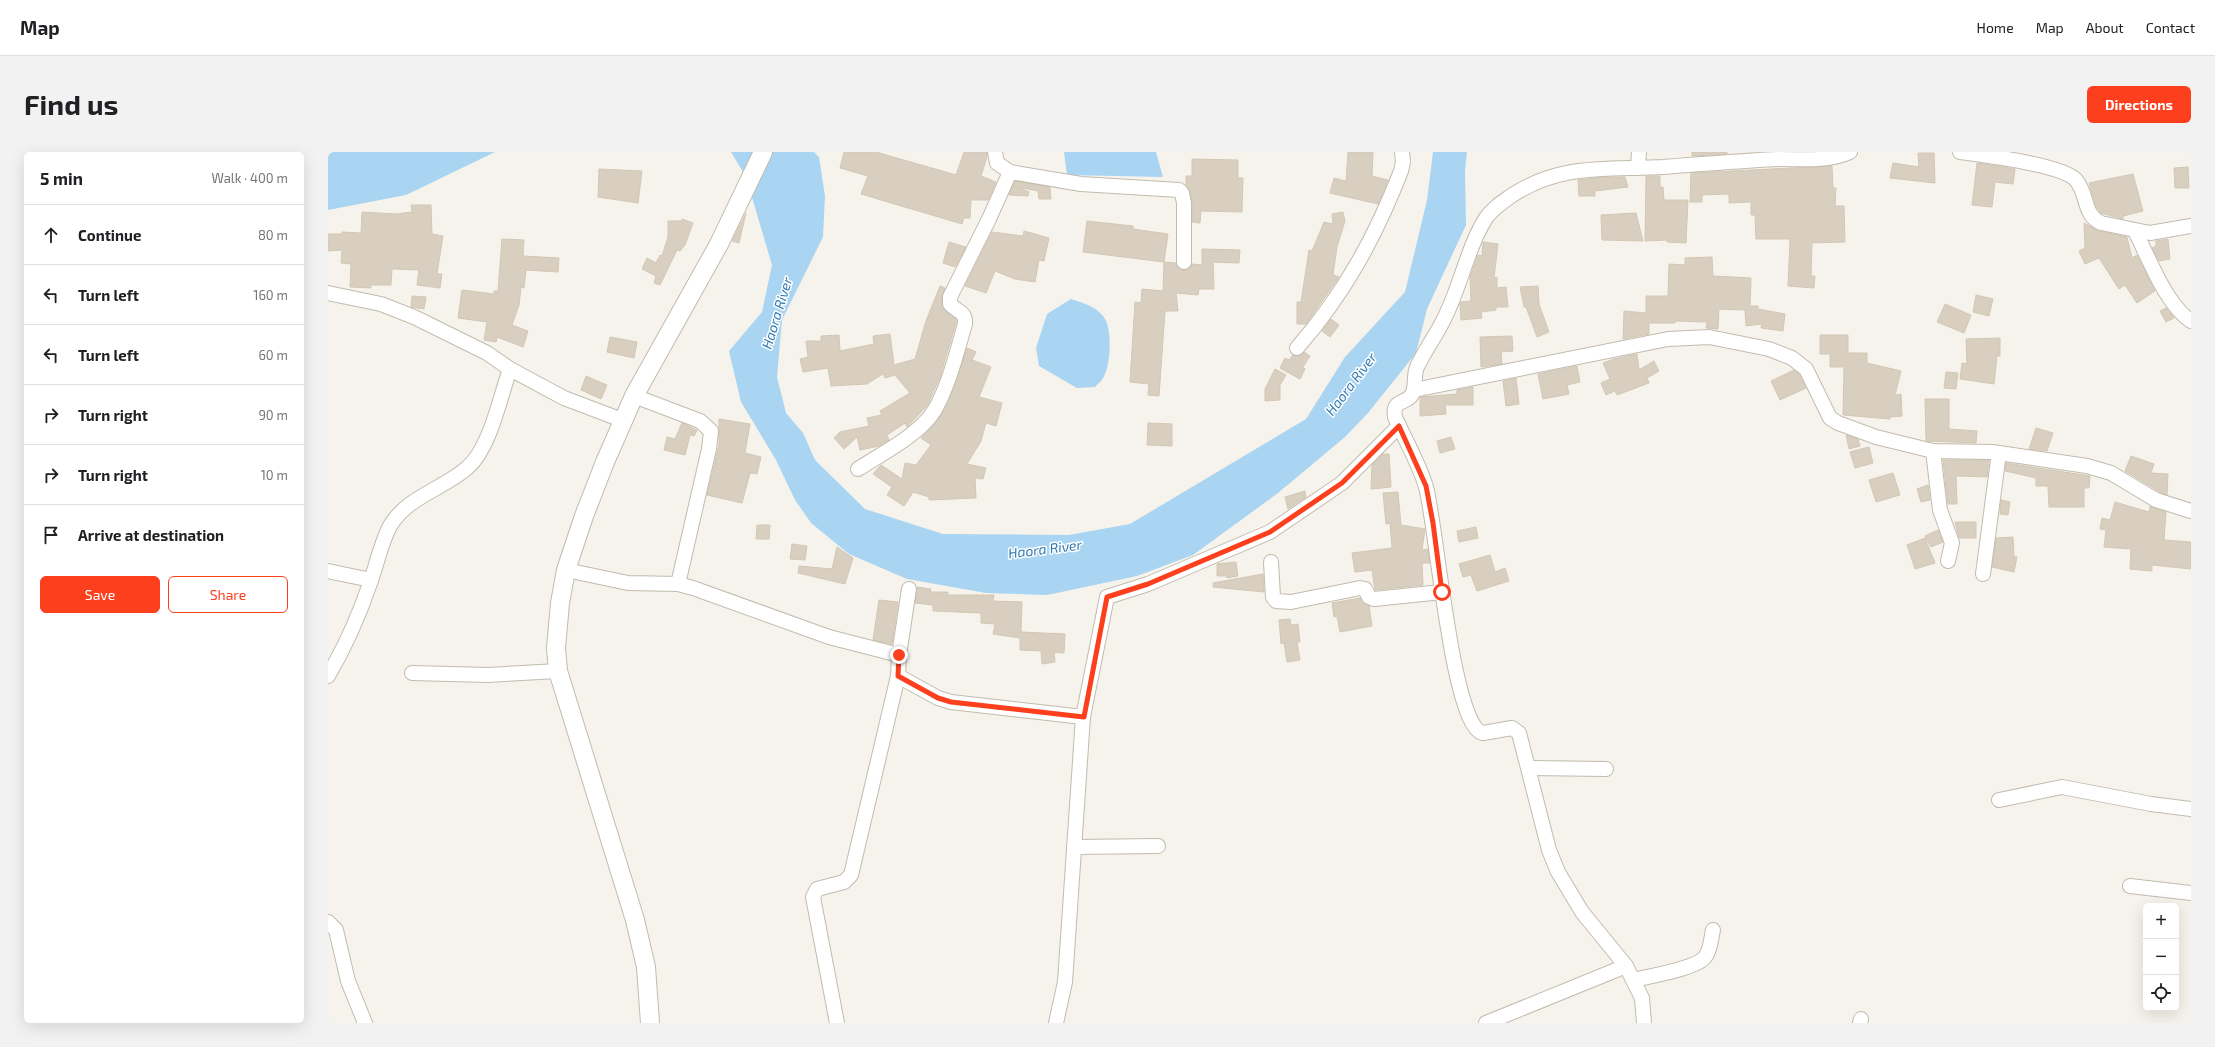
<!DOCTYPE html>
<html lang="en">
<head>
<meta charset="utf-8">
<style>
	:root { --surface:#fff; --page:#f2f2f2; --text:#202124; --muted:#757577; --line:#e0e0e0; --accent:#fc3f1d }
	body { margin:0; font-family:"Exo 2",sans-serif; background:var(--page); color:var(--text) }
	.controls { position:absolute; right:12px; bottom:12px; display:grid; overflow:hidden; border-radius:6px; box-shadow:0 4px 16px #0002 }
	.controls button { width:36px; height:36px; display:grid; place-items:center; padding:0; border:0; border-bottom:1px solid var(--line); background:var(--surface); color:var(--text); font:20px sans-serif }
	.stop { position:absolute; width:12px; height:12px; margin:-9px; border:3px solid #fc3f1d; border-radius:50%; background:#fff }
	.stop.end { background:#fc3f1d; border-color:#fff; box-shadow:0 1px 4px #0008 }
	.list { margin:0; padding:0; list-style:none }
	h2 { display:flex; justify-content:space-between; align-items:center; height:52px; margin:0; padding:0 16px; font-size:17px }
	h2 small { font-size:13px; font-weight:400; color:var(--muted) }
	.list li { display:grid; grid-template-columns:26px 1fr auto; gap:12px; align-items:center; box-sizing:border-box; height:60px; padding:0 16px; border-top:1px solid var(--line) }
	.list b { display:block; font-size:15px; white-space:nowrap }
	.list em { font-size:13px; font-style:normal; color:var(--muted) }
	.actions { display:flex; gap:8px; padding:12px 16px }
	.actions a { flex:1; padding:9px 0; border:1px solid var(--accent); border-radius:6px; text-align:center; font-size:14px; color:var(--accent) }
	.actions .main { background:var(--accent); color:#fff }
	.icon { flex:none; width:22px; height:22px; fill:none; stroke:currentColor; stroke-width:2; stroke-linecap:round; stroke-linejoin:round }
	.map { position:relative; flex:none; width:1863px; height:871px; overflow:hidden; border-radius:6px }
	header { display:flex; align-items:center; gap:24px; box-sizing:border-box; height:56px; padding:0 20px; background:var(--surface); border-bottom:1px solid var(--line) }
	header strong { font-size:19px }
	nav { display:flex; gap:22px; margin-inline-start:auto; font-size:14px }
	.intro { display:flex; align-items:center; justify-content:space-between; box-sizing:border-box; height:96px; padding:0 24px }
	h1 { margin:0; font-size:28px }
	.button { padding:10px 18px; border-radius:6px; background:var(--accent); color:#fff; font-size:14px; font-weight:700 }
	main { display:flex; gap:24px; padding:0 24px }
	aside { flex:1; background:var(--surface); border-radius:6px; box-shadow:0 4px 16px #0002 }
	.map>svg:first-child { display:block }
	.water { fill:#a9d4f2 }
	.building { fill:#d8cfc1; stroke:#d3c7b4 }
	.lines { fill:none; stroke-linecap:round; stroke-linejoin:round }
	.minor-casing { stroke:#c2bbae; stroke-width:16 }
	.tertiary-casing { stroke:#c2bbae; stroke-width:20 }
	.minor { stroke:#fff; stroke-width:14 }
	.tertiary { stroke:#fff; stroke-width:18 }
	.route { stroke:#fc3f1d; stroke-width:5 }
	.labels { text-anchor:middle; stroke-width:3; stroke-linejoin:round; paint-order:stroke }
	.water-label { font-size:14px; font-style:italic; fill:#2e7ab2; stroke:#fff }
</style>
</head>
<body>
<header>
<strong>Map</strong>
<nav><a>Home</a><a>Map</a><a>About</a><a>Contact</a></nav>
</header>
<div class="intro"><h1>Find us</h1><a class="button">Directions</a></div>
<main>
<aside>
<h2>5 min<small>Walk · 400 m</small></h2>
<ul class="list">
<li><svg class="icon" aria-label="ahead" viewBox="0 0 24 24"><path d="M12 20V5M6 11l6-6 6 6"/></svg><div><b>Continue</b></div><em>80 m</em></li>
<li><svg class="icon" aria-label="left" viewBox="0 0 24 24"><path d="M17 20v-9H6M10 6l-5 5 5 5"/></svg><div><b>Turn left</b></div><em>160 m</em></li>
<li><svg class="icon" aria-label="left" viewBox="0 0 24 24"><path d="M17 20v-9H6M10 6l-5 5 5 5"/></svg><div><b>Turn left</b></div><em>60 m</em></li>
<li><svg class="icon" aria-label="right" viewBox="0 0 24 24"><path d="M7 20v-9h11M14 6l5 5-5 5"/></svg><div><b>Turn right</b></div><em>90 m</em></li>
<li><svg class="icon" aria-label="right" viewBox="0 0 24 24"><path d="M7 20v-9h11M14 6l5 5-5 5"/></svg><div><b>Turn right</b></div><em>10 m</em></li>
<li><svg class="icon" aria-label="arrive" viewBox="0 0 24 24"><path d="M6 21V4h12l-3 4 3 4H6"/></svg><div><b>Arrive at destination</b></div></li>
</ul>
<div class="actions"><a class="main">Save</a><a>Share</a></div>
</aside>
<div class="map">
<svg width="1863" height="871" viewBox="0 0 1863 871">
	<rect width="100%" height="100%" fill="#f6f3ec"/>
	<!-- water -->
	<g class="water">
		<path d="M 0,0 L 167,0 L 78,43 L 0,58 Z"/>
		<path d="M 403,0 L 486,0 L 491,5 L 497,44 L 495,85 L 454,168 L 449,225 L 458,261 L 475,281 L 487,308 L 537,357 L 615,382 L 741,383 L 802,372 L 978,267 L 1017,205 L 1077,140 L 1099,48 L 1105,0 L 1139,0 L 1137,19 L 1138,73 L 1099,157 L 1088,201 L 1040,261 L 1017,285 L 950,341 L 865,403 L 809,424 L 719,443 L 658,441 L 579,427 L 521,402 L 483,371 L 467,348 L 448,308 L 413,250 L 401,199 L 434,160 L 444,113 L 418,25 Z"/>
		<path d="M 736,0 L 828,0 L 835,25 L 739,23 Z"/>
		<path d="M 743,147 C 755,151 767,154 775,164 C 785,175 783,214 775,226 C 773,230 769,232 767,235 L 749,236 L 711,214 L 708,196 L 719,162 Z"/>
	</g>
	<!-- building -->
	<g class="building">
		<path d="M 516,0 L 548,0 L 628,23 L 636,0 L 659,0 L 659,5 L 653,24 L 668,30 L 660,48 L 643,48 L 642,66 L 636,66 L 634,72 L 533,42 L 540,24 L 512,16 Z"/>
		<path d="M 1020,0 L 1045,0 L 1044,24 L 1060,28 L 1050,52 L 1002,41 L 1006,26 L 1018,29 Z"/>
		<path d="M 1364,0 L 1399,0 L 1399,2 L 1364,4 Z"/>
		<path d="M 1590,1 L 1606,1 L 1607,31 L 1562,26 L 1565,11 L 1591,15 Z"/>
		<path d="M 864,7 L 910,8 L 910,26 L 915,26 L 914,60 L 873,59 L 872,71 L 864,70 L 864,49 L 862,39 L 858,32 L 858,24 L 864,24 Z"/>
		<path d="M 1649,11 L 1687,17 L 1685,32 L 1667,30 L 1664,55 L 1644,53 Z"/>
		<path d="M 1504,14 L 1505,36 L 1508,36 L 1507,54 L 1516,54 L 1517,90 L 1484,91 L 1483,124 L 1487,124 L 1486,136 L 1460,134 L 1462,87 L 1428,87 L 1427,63 L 1423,63 L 1423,50 L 1401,51 L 1401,42 L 1374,43 L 1374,50 L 1362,50 L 1363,21 Z"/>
		<path d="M 1860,15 L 1861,36 L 1847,36 L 1846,16 Z"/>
		<path d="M 271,17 L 314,19 L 310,51 L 270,45 Z"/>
		<path d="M 1805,22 L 1815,59 L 1795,64 L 1795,67 L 1773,61 L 1768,54 L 1761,31 Z"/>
		<path d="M 1318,24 L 1332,24 L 1332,35 L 1335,35 L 1336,48 L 1360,48 L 1358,91 L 1339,90 L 1339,88 L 1317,89 Z"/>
		<path d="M 1276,25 L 1297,25 L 1300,35 L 1267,39 L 1267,44 L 1251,44 L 1250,28 Z"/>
		<path d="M 687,29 L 722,35 L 723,47 L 711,47 L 710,39 L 689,35 L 701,40 L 700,44 L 681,43 Z"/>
		<path d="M 83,53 L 103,53 L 104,82 L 115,84 L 109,122 L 114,122 L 112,136 L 89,133 L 91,118 L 64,117 L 63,133 L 43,133 L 43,136 L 22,135 L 23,112 L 13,111 L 14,98 L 0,99 L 0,82 L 14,82 L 14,80 L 33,81 L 34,60 L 68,62 L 84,60 Z"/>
		<path d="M 1015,60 L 1017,69 L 1009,95 L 1005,123 L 1011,125 L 978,172 L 969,172 L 969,150 L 973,150 L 981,98 L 984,99 L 996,70 L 1005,72 L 1004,62 Z"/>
		<path d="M 418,61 L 411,91 L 404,89 Z"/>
		<path d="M 1308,61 L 1315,89 L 1274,88 L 1273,63 Z"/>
		<path d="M 354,67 L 365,71 L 357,93 L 352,99 L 349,98 L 332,133 L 326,131 L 328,124 L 314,117 L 319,106 L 328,111 L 332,103 L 334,104 L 340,85 L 340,69 L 353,69 Z"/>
		<path d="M 759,69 L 805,74 L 805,77 L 840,82 L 836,110 L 755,100 Z"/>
		<path d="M 1756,71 L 1771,79 L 1799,85 L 1804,106 L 1809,103 L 1827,139 L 1809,151 L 1797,133 L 1791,137 L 1771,106 L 1757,112 L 1751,99 L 1757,96 Z"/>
		<path d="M 696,79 L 721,86 L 716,109 L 711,108 L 707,130 L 687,127 L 667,119 L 658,141 L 637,134 L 664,80 L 695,84 Z"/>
		<path d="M 174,87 L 196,88 L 195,104 L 231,106 L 230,120 L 198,118 L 196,136 L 193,135 L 191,153 L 184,173 L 200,179 L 195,195 L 169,185 L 168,190 L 156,188 L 159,170 L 130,166 L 134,138 L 166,142 L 166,139 L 170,139 Z"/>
		<path d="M 1840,87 L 1842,107 L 1831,109 L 1824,96 L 1828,94 L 1828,89 Z"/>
		<path d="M 621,90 L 638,95 L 627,115 L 615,111 Z"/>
		<path d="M 1155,90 L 1170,92 L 1166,126 L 1169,125 L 1169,136 L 1178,135 L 1180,155 L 1168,155 L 1168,158 L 1153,160 L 1154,166 L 1133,168 L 1132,152 L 1133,150 L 1143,149 L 1142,125 L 1150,103 L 1154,104 Z"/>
		<path d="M 874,97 L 912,98 L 911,111 L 885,110 L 886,137 L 871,137 L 870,143 L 848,141 L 850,159 L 837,159 L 831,244 L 820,243 L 821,232 L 802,230 L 807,150 L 813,151 L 814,137 L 835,139 L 836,110 L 848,111 L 851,117 L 856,118 L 861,117 L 864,112 L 874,113 Z"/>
		<path d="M 1384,105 L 1385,124 L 1423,126 L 1422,154 L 1430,154 L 1430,157 L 1457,162 L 1455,179 L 1433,176 L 1434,172 L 1418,174 L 1417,158 L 1391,157 L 1390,177 L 1378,176 L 1379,170 L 1347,169 L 1347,171 L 1321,171 L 1321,182 L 1295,187 L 1296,159 L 1318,161 L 1318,144 L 1340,144 L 1341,112 L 1357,113 L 1357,106 Z"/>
		<path d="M 612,134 L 617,136 L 614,145 L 614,156 L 628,167 L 628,171 L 612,225 L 599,254 L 579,275 L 577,271 L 559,283 L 561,288 L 551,294 L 532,298 L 529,285 L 516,297 L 506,286 L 512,280 L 541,274 L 539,266 L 554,263 L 552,259 L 582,241 L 567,223 L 557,226 L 555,222 L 539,232 L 503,234 L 500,216 L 475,220 L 472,207 L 480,205 L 478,189 L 493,189 L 493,184 L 511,183 L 512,199 L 546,192 L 545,184 L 562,182 L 566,213 L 587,207 L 598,169 Z"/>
		<path d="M 1210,134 L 1211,152 L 1221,180 L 1209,185 L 1198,155 L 1196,155 L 1192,135 Z"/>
		<path d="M 1648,143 L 1665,147 L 1661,164 L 1645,160 Z"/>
		<path d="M 84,144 L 98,145 L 96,157 L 83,155 Z"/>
		<path d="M 1617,152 L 1643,163 L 1636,181 L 1609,170 Z"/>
		<path d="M 1838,156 L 1846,166 L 1838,170 L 1832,159 Z"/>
		<path d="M 1003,167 L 1011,173 L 1002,185 L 994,179 Z"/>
		<path d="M 1492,183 L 1520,183 L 1520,201 L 1539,201 L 1539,211 L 1573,219 L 1567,243 L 1573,242 L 1574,264 L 1562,265 L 1562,267 L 1515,263 L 1516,215 L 1502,215 L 1502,202 L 1492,202 Z"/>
		<path d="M 1184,184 L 1185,199 L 1173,200 L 1174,212 L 1153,215 L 1152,185 Z"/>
		<path d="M 282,185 L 309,190 L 306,206 L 279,200 Z"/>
		<path d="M 1672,186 L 1672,204 L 1669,204 L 1666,232 L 1632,227 L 1634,211 L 1639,212 L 1638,187 Z"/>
		<path d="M 639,196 L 648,200 L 644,208 L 663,215 L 651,245 L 674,251 L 668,274 L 658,271 L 653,289 L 639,312 L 658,316 L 655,327 L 647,326 L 648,346 L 601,348 L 601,345 L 585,340 L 576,354 L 559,343 L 564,335 L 545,322 L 553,313 L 574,327 L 577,311 L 588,313 L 603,293 L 593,286 L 606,273 L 619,253 Z"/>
		<path d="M 976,200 L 982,204 L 975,215 L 977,217 L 972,227 L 952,216 L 957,206 L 961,208 L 965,203 L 972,204 Z"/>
		<path d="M 1309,202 L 1311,218 L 1326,209 L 1331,219 L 1319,226 L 1321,231 L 1289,243 L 1287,239 L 1278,243 L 1273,231 L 1282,227 L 1275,211 L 1286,207 Z"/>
		<path d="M 1249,214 L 1252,230 L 1239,233 L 1241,242 L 1215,247 L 1210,222 Z"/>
		<path d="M 947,217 L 958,223 L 952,233 L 952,248 L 937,249 L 937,237 Z"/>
		<path d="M 1466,218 L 1471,222 L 1478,236 L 1452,248 L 1443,229 Z"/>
		<path d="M 1618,220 L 1630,221 L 1628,237 L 1616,236 Z"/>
		<path d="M 258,224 L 279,233 L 273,247 L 253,238 Z"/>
		<path d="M 1188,226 L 1191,252 L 1178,254 L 1175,229 Z"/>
		<path d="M 1145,235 L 1145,253 L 1117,253 L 1118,262 L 1092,264 L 1092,245 L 1129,242 L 1129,238 Z"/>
		<path d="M 1597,247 L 1621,247 L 1621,277 L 1649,279 L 1648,291 L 1598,289 Z"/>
		<path d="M 391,267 L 422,272 L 417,301 L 433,305 L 429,322 L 422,321 L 414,351 L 379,343 L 391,293 Z"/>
		<path d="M 354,271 L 369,278 L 366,284 L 362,283 L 357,303 L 336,298 L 339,285 L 347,287 Z"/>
		<path d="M 820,271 L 844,272 L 844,294 L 819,293 Z"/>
		<path d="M 1708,276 L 1725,281 L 1719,299 L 1701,297 Z"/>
		<path d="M 1518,283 L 1530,287 L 1532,294 L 1521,297 Z"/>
		<path d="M 1123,285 L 1127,297 L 1112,301 L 1109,289 Z"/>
		<path d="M 1541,295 L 1545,311 L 1527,316 L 1522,300 Z"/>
		<path d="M 1055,302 L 1061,302 L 1063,335 L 1043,337 L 1044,313 Z"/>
		<path d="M 1803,304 L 1826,312 L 1823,321 L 1840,322 L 1839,343 L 1832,340 L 1797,319 Z"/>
		<path d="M 1615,308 L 1661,308 L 1659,325 L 1628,324 L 1629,352 L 1620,352 Z"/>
		<path d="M 1678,311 L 1762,324 L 1761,336 L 1756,336 L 1756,355 L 1721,355 L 1720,334 L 1708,334 L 1708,326 L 1677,319 Z"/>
		<path d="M 1565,321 L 1572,343 L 1548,350 L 1541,328 Z"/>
		<path d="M 1600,333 L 1602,348 L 1593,350 L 1589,337 Z"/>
		<path d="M 977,339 L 978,345 L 960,357 L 957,345 Z"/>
		<path d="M 1070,340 L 1073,373 L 1097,377 L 1094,398 L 1100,397 L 1102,411 L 1094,411 L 1095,433 L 1047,438 L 1044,418 L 1027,420 L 1024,401 L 1064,396 L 1062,371 L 1058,372 L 1055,341 Z"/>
		<path d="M 1673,348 L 1682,350 L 1680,363 L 1672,362 Z"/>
		<path d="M 1787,350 L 1821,360 L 1822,354 L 1838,360 L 1836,388 L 1863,390 L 1863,417 L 1824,413 L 1824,419 L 1802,417 L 1803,397 L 1776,395 L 1778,378 L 1772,377 L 1774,366 L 1782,368 Z"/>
		<path d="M 1627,370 L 1648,370 L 1648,386 L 1631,386 Z"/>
		<path d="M 429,373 L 442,373 L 441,387 L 428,387 Z"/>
		<path d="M 1148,375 L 1150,386 L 1131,390 L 1129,379 Z"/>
		<path d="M 1610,378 L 1615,390 L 1603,395 L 1597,384 Z"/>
		<path d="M 1685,385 L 1686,405 L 1689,405 L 1686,420 L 1664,415 L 1668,386 Z"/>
		<path d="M 1597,386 L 1607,411 L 1587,417 L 1579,393 Z"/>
		<path d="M 464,392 L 479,394 L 477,408 L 462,407 Z"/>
		<path d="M 509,395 L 525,406 L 517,432 L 470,421 L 471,414 L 504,417 Z"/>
		<path d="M 1162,403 L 1167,420 L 1177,416 L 1181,429 L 1149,439 L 1143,423 L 1135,425 L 1131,412 Z"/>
		<path d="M 908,410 L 910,424 L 899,426 L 899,424 L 889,424 L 889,412 Z"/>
		<path d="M 935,422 L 936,440 L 885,435 L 885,431 Z"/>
		<path d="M 589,435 L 603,437 L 602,440 L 620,440 L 620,443 L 666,443 L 665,449 L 694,450 L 693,480 L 737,482 L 736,501 L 726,500 L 727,510 L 714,512 L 713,499 L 692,498 L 692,486 L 665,482 L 667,472 L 653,471 L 653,461 L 605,459 L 605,453 L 587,451 Z"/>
		<path d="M 1032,446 L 1041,454 L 1044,474 L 1012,480 L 1009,464 L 1006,465 L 1004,451 Z"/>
		<path d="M 551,448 L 570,450 L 564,492 L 545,488 Z"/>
		<path d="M 962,467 L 963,473 L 970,472 L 972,490 L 969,490 L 972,508 L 959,510 L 956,491 L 953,492 L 951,468 Z"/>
	</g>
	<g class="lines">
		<defs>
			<g id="minor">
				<path d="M 667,0 L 669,11 L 682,20 L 753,32 L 851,38 L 854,41 L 856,51 L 856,110"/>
				<path d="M 1632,0 C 1654,3 1735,13 1748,28 C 1760,42 1755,63 1773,71 L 1822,81 L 1863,74"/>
				<path d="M 1310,16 L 1311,0"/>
				<path d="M 1807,79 C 1821,106 1838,153 1863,169"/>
				<path d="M 0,141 L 53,152 L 86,165 L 159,201 L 182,217 L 236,246 L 294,268"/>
				<path d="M 969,196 C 1016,142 1047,86 1073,19 L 1075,10 L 1074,0"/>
				<path d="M 1086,238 L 1340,187 L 1381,185 L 1441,197 L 1464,206 L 1478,217 L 1502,266 L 1510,271 L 1548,285 L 1605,299 L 1664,300 L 1759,314 L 1783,321 L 1828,348 L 1863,359"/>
				<path d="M 306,244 L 372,269 L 383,279 L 381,297 L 350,432"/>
				<path d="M 1605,299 L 1612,358 L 1624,391 L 1620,409"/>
				<path d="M 530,317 C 553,302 591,283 606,259 C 621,234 629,199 637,172 C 638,159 629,160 622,152 L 622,145 L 661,67 L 682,20"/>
				<path d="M 943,410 L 945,445 L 948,449 L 963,450 L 1032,436 L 1037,437 L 1041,445 L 1046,447 L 1114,440"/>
				<path d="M 238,418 L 300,431 L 350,432 L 365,436 L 501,485 L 571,503 L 570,524 L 523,723 L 516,730 L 489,737 L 485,745 L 509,871"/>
				<path d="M 0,419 L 43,428"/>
				<path d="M 1655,422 L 1671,301"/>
				<path d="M 571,503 L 581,437"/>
				<path d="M 84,521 L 160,523 L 230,519"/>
				<path d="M 0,524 C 17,495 30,466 41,434 C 49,413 52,393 62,374 C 79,345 115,337 139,316 C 162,297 172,245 182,217"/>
				<path d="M 570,524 L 610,546 L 623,550 L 755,565 L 737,830 L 728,871"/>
				<path d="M 755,565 L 779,445 L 820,432 L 942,380 L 1014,331 L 1071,274"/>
				<path d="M 1201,616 L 1278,617"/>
				<path d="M 1671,648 L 1734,635 L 1823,652 L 1863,657"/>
				<path d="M 746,695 L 830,694"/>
				<path d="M 1802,734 L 1863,741"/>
				<path d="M 0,770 L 8,778 L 20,829 L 37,871"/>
				<path d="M 1306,828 C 1321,824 1368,817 1377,805 C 1383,798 1383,786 1385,778"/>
				<path d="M 1158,871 L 1298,814"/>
				<path d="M 1316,871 L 1314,846 L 1298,814 L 1254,760 L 1230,720 L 1221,698 L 1191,581 L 1184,576 L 1155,581 C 1124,576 1108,369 1098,335 C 1091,311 1077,288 1067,265 C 1064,248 1076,252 1083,244 C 1089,237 1085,224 1089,215 C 1097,198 1109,182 1117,165 C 1132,135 1141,92 1158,66 C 1164,57 1173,51 1183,44 C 1232,11 1279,18 1335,15 C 1373,12 1412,9 1450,7 C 1474,7 1500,10 1522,0"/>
				<path d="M 1532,871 L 1533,867"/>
			</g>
			<path id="tertiary" d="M 322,871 L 318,815 L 307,768 L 230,519 L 228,496 L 232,451 L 238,418 L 256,364 L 277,310 L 306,244 L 391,92 L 435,0"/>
		</defs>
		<!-- minor casing -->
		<use href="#minor" class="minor-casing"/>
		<!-- tertiary casing -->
		<use href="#tertiary" class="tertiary-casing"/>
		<!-- minor -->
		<use href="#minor" class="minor"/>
		<!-- tertiary -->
		<use href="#tertiary" class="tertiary"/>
	</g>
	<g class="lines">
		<!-- route -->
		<path class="route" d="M 571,503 L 570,524 L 610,546 L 623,550 L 756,565 L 779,445 L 820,432 L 942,380 L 1014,331 L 1071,274 L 1098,334 L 1105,371 L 1114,440"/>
	</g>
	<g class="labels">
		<!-- water labels -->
		<g class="water-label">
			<text transform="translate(449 161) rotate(-73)" y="5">Haora River</text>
			<text transform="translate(1023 232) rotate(-53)" y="5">Haora River</text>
			<text transform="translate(717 397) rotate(-7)" y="5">Haora River</text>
		</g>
	</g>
</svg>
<div class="controls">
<button>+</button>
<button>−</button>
<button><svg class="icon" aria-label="locate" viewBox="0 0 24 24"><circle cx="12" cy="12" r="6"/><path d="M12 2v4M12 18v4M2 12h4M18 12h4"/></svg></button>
</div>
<div class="stop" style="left:1114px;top:440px"></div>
<div class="stop end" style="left:571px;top:503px"></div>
</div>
</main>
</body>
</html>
